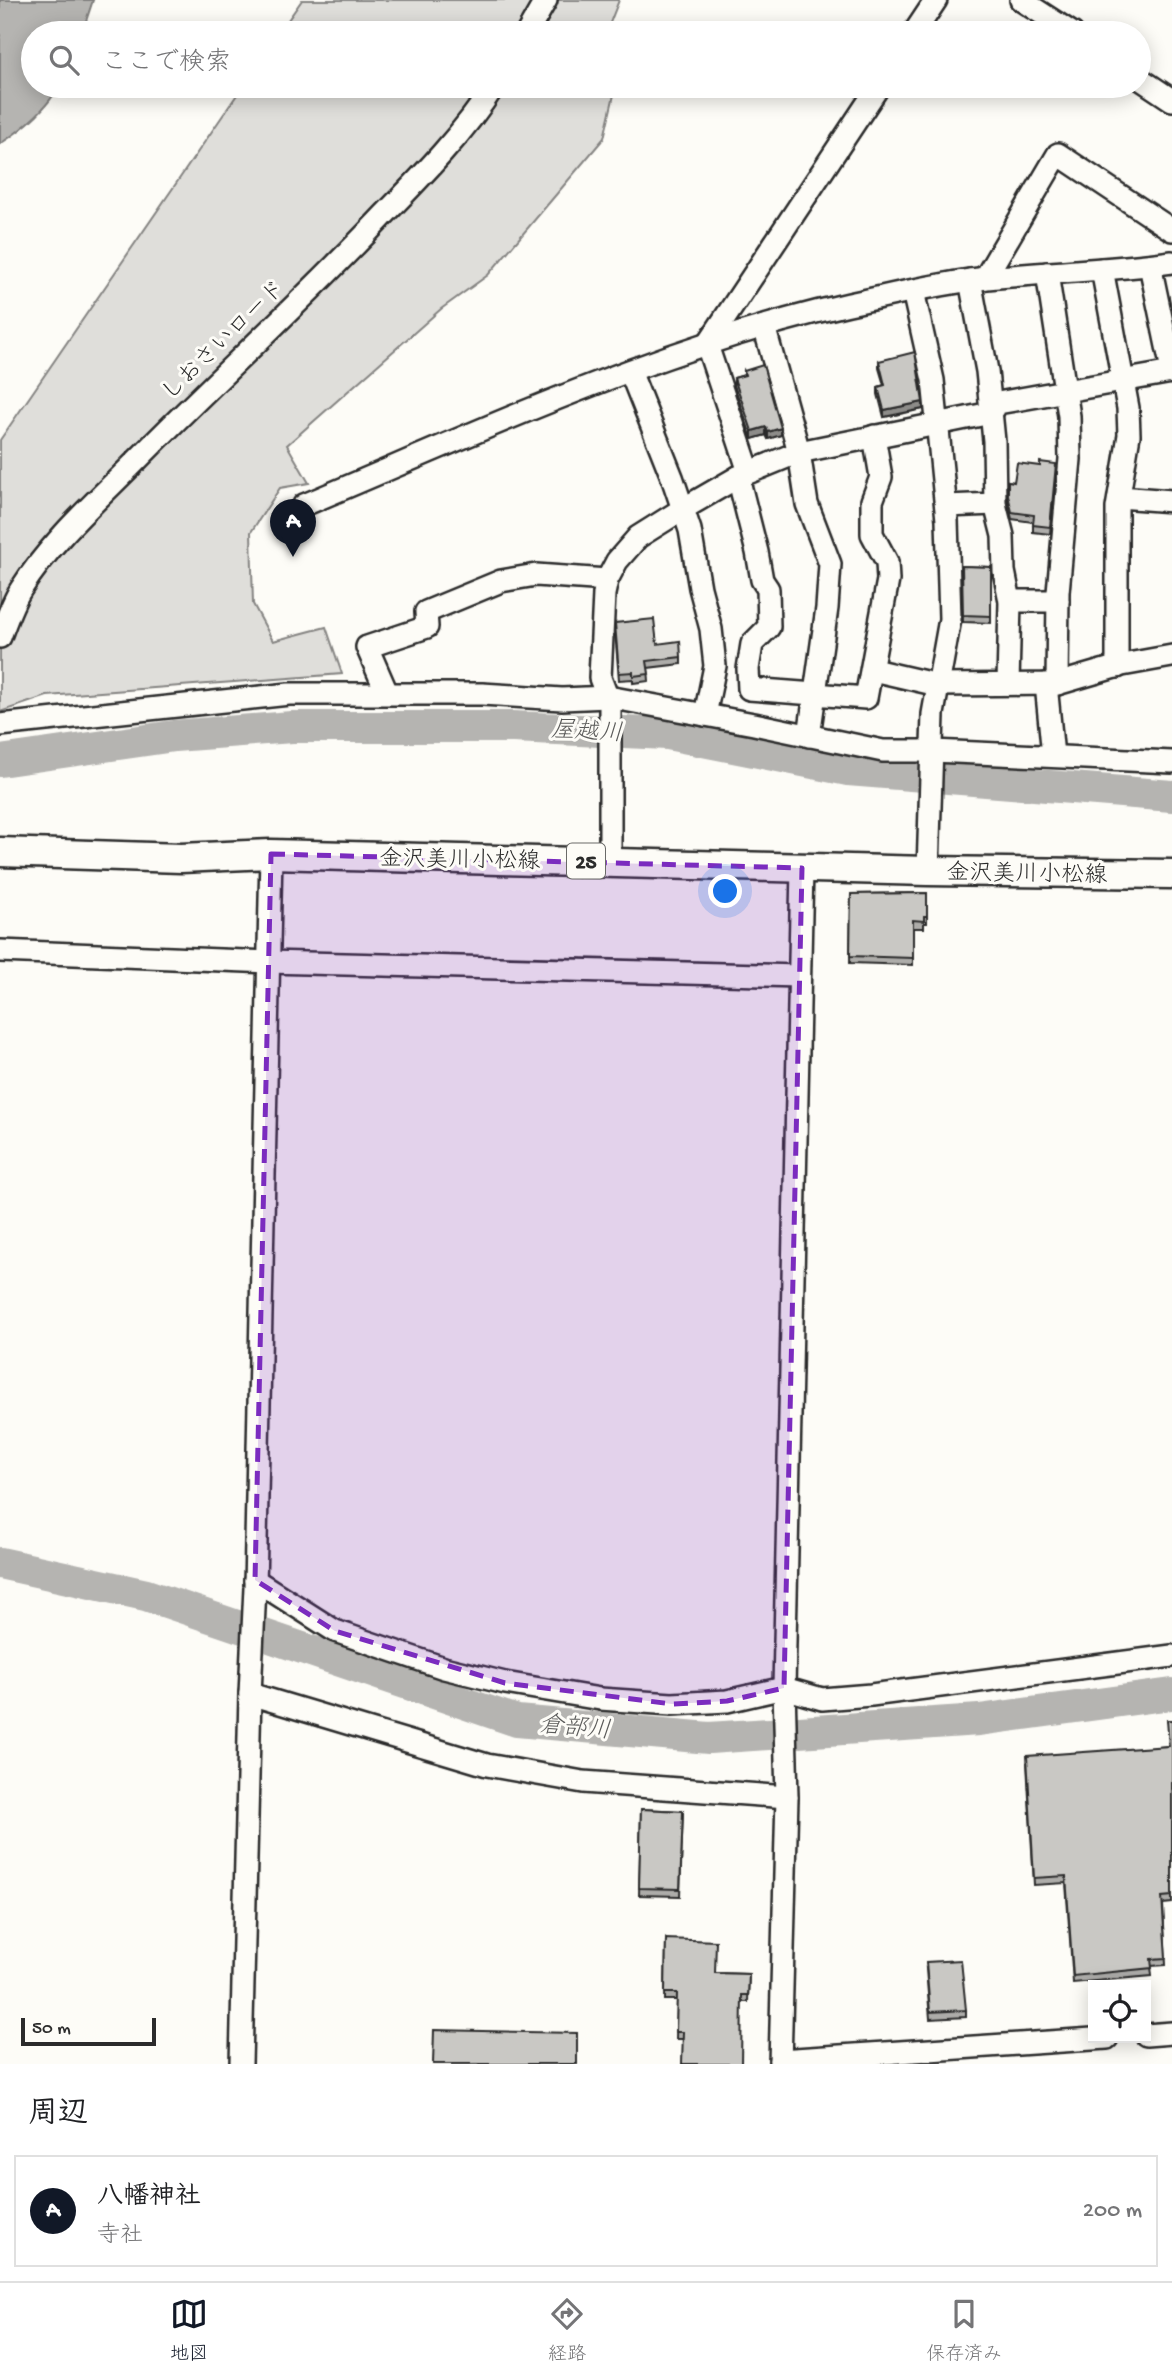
<!DOCTYPE html>
<html lang="ja">
<head>
<meta charset="utf-8">
<style>
	:root { --surface:#fff; --page:#f2f2f2; --text:#202124; --muted:#757577; --line:#e0e0e0; --accent:#111827 }
	body { margin:0; font-family:"Gochi Hand","Klee One",sans-serif; background:var(--page); color:var(--text) }
	.controls { position:absolute; right:21px; bottom:21px; display:grid; overflow:hidden; border-radius:0px; box-shadow:0 4px 18px #0003 }
	.controls button { width:63px; height:63px; display:grid; place-items:center; padding:0; border:0; border-bottom:2px solid var(--line); background:var(--surface); color:var(--text); font:35px sans-serif }
	.scale { position:absolute; left:21px; bottom:18px; width:135px; box-sizing:border-box; padding-left:7px; border:4px solid #2b2b2b; border-top:0; font-size:19px; line-height:24px; white-space:nowrap; color:#2b2b2b; -webkit-text-stroke:5px #fdfcf7; paint-order:stroke }
	.you { position:absolute; left:726px; top:892px; width:24px; height:24px; margin:-18px; border:5px solid #fff; border-radius:50%; background:#1a73e8; box-shadow:0 0 0 10px #1a73e833 }
	.badge { display:grid; place-items:center; width:46px; height:46px; border-radius:50%; background:var(--accent); color:#fff; font-size:23px; font-weight:700 }
	.pin { position:absolute; translate:-50% -58px; filter:drop-shadow(0 2px 4px #0008) }
	.pin::after { content:''; position:absolute; top:37px; width:24px; height:21px; background:inherit; clip-path:polygon(0 0,100% 0,50% 100%) }
	.list { margin:0; padding:0; list-style:none }
	h2 { display:flex; justify-content:space-between; align-items:center; height:91px; margin:0; padding:0 28px; font-size:30px }
	h2 small { font-size:23px; font-weight:400; color:var(--muted) }
	.list li { display:grid; grid-template-columns:46px 1fr auto; gap:21px; align-items:center; box-sizing:border-box; height:112px; margin:0 14px 14px; padding:0 14px; border:2px solid var(--line); border-radius:0px }
	.list b { display:block; font-size:26px; white-space:nowrap }
	.list p { margin:0; font-size:23px; white-space:nowrap; color:var(--muted) }
	.list em { font-size:23px; font-style:normal; color:var(--muted) }
	.icon { flex:none; width:38px; height:38px; fill:none; stroke:currentColor; stroke-width:2; stroke-linecap:round; stroke-linejoin:round }
	.map { position:relative; flex:none; width:1172px; height:2064px; overflow:hidden }
	.search { position:absolute; background:var(--surface); box-shadow:0 4px 18px #0003; left:21px; right:21px; top:21px; height:77px; display:flex; align-items:center; gap:18px; box-sizing:border-box; padding:0 24px; border-radius:38px; color:var(--muted); font-size:26px }
	.sheet { height:217px; background:var(--surface) }
	nav { display:flex; justify-content:space-around; align-items:center; box-sizing:border-box; height:98px; border-top:2px solid var(--line); background:var(--surface); font-size:19px; color:var(--muted) }
	nav a { display:grid; justify-items:center; gap:4px }
	nav .on { color:var(--accent) }
	.map>svg:first-child { display:block }
	.green { fill:#dfdeda; stroke:#858482; stroke-width:2 }
	.water { fill:#b5b4b1; stroke:#7e7d7b; stroke-width:2 }
	.lines { fill:none; stroke-linecap:round; stroke-linejoin:round }
	.river { stroke:#b5b4b1; stroke-width:32 }
	.minor-casing { stroke:#2b2b2b; stroke-width:26 }
	.major-casing { stroke:#2b2b2b; stroke-width:33 }
	.minor { stroke:#fdfcf7; stroke-width:21 }
	.major { stroke:#fdfcf7; stroke-width:28 }
	.wall { fill:#adaca9; stroke:#2b2b2b; stroke-width:2 }
	.shaded-wall { fill:#8d8c89; stroke:#2b2b2b; stroke-width:2 }
	.building { fill:#c9c8c4; stroke:#2b2b2b; stroke-width:2 }
	.marked { fill:#7b2cbf; fill-opacity:0.2; stroke:#7b2cbf; stroke-width:5; stroke-dasharray:14 9; stroke-linejoin:round }
	.labels { text-anchor:middle; stroke-width:6; stroke-linejoin:round; paint-order:stroke }
	.shield { fill:#fdfcf7; stroke:#6a6a68; stroke-width:2 }
	.shield-label { font-size:21px; font-weight:bold; fill:#2b2b2b }
	.street-label { font-size:23px; fill:#2b2b2b; stroke:#fdfcf7 }
	.water-label { font-size:24px; font-style:italic; fill:#5b5b5a; stroke:#fdfcf7 }
</style>
</head>
<body>
<div class="map">
<svg width="1172" height="2064" viewBox="0 0 1172 2064">
	<rect width="100%" height="100%" fill="#fdfcf7"/>
	<filter id="ink" filterUnits="userSpaceOnUse"><feTurbulence type="fractalNoise" baseFrequency=".0143" numOctaves="2"/><feDisplacementMap in="SourceGraphic" scale="14" xChannelSelector="R" yChannelSelector="G"/><feConvolveMatrix kernelMatrix="1 2 1 2 8 2 1 2 1" color-interpolation-filters="sRGB"/></filter>
	<g filter="url(#ink)">
		<!-- green -->
		<g class="green">
			<path d="M 302,0 L 619,0 L 606,33 L 279,33 Z"/>
			<path d="M 243,86 L 616,86 L 604,138 L 488,275 L 441,309 L 287,445 L 309,483 L 280,488 L 251,532 L 253,604 L 273,641 L 326,627 L 342,674 L 47,696 L 0,712 L 0,440 Z"/>
		</g>
		<!-- water -->
		<path class="water" d="M 0,0 L 93,0 L 82,33 L 33,33 L 33,86 L 59,86 C 46,110 23,129 0,144 Z"/>
		<g class="lines">
			<!-- river -->
			<g class="river">
				<path d="M 0,761 L 174,736 L 292,727 L 513,727 L 668,734 L 848,770 L 1172,796"/>
				<path d="M 0,1563 L 146,1595 L 517,1721 L 709,1738 L 979,1720 L 1172,1694"/>
			</g>
			<defs>
				<g id="minor">
					<path d="M 1021,0 L 1072,33"/>
					<path d="M 527,33 L 546,0"/>
					<path d="M 914,33 L 936,0"/>
					<path d="M 1139,78 L 1172,100"/>
					<path d="M 1150,265 L 1172,370"/>
					<path d="M 1102,269 L 1128,408 L 1129,435 L 1117,508 L 1117,667"/>
					<path d="M 1047,273 L 1069,416 L 1070,459 L 1058,592 L 1057,684"/>
					<path d="M 985,278 L 1058,154 L 1172,230"/>
					<path d="M 970,280 L 987,371 L 994,441 L 995,504 L 1003,536 L 1004,571 L 1010,601 L 1008,684"/>
					<path d="M 913,291 L 933,380 L 947,520 L 950,619 L 933,714 L 928,871"/>
					<path d="M 764,326 L 799,452 L 807,504 L 830,564 L 827,608 L 809,736"/>
					<path d="M 707,345 L 879,86"/>
					<path d="M 707,345 L 749,472"/>
					<path d="M 630,371 L 672,477 L 690,530 L 700,588 L 711,629 L 715,666 L 705,715"/>
					<path d="M 738,477 L 757,552 L 762,580 L 768,589 L 769,627 L 752,644 L 748,669 L 749,689 L 866,698 L 888,580 L 887,562 L 872,534 L 872,501 L 881,477 L 874,436"/>
					<path d="M 1119,497 L 1172,501"/>
					<path d="M 304,505 C 490,427 679,338 877,298 C 913,290 950,282 987,278 C 1049,272 1111,270 1172,262"/>
					<path d="M 946,506 L 995,504"/>
					<path d="M 1010,601 L 1058,601"/>
					<path d="M 0,637 C 6,621 12,603 21,589 C 53,538 101,497 142,455 C 222,374 306,298 384,215 C 423,175 464,133 494,86"/>
					<path d="M 873,670 L 938,685 L 1057,684 L 1122,665 L 1172,656"/>
					<path d="M 1046,684 L 1053,756"/>
					<path d="M 387,693 L 367,647 L 427,627 L 426,612 L 501,581 L 536,575 L 607,580"/>
					<path d="M 0,725 L 289,694 L 482,694 L 562,699 L 608,697 L 754,724 L 883,751 L 933,751 L 1172,762"/>
					<path d="M 610,861 L 610,704 L 600,678 L 604,594 L 607,580 L 617,561 L 638,537 L 681,510 L 738,477 L 799,452 L 991,413 L 998,403 L 1172,372"/>
					<path d="M 0,951 L 268,962 L 798,976"/>
					<path d="M 255,1580 L 335,1631 L 444,1668 L 505,1683 L 600,1699 L 672,1704 L 727,1701 L 784,1688 L 822,1699 L 871,1695 L 1172,1656"/>
					<path d="M 250,1694 L 487,1765 L 583,1782 L 787,1797"/>
					<path d="M 1146,2035 L 1172,2033"/>
					<path d="M 780,2060 L 1107,2038"/>
					<path d="M 241,2064 L 250,1694 L 255,1587 L 271,854"/>
					<path d="M 780,2064 L 787,1797 L 784,1688 L 802,868"/>
				</g>
				<path id="major" d="M 0,852 L 181,858 L 271,854 L 928,871 L 1172,874"/>
			</defs>
			<!-- minor casing -->
			<use href="#minor" class="minor-casing"/>
			<!-- major casing -->
			<use href="#major" class="major-casing"/>
			<!-- minor -->
			<use href="#minor" class="minor"/>
			<!-- major -->
			<use href="#major" class="major"/>
		</g>
		<!-- wall -->
		<g class="wall">
			<path d="M 879,361 L 923,409 L 884,417 L 878,394 L 878,387 L 884,385 L 879,368 Z"/>
			<path d="M 744,371 L 781,435 L 768,439 L 766,435 L 752,439 L 734,385 L 734,378 L 744,375 Z"/>
			<path d="M 1056,471 L 1050,534 L 1033,532 L 1033,522 L 1012,519 L 1008,502 L 1008,481 L 1014,482 Z"/>
			<path d="M 962,566 L 991,567 L 991,623 L 963,622 Z"/>
			<path d="M 615,630 L 657,644 L 681,657 L 681,664 L 648,668 L 649,681 L 633,683 L 633,679 L 619,680 Z"/>
			<path d="M 927,893 L 927,923 L 924,923 L 924,928 L 913,928 L 913,965 L 850,963 L 851,894 Z"/>
			<path d="M 1172,1720 L 1172,1903 L 1163,1904 L 1166,1965 L 1151,1966 L 1152,1976 L 1073,1983 L 1066,1883 L 1034,1885 L 1027,1763 L 1168,1746 Z"/>
			<path d="M 641,1809 L 683,1811 L 680,1896 L 639,1895 Z"/>
			<path d="M 666,1939 L 715,1973 L 749,1974 L 748,2002 L 742,2002 L 683,2039 L 676,2039 L 677,2000 L 665,2000 Z"/>
			<path d="M 926,1969 L 966,2010 L 966,2017 L 930,2019 Z"/>
		</g>
		<!-- shaded-wall -->
		<g class="shaded-wall">
			<path d="M 923,402 L 923,409 L 884,417 L 884,410 Z"/>
			<path d="M 766,427 L 766,435 L 752,439 L 752,431 Z"/>
			<path d="M 781,428 L 781,435 L 768,439 L 768,432 Z"/>
		</g>
		<!-- building -->
		<g class="building">
			<path d="M 915,352 L 923,402 L 884,410 L 878,387 L 885,385 L 879,361 Z"/>
			<path d="M 763,365 L 781,428 L 768,432 L 766,427 L 752,431 L 734,378 L 745,375 L 744,371 Z"/>
			<path d="M 1040,462 L 1056,464 L 1050,527 L 1033,525 L 1034,515 L 1012,512 L 1008,495 L 1008,481 L 1014,482 L 1017,463 L 1040,466 Z"/>
			<path d="M 962,566 L 991,567 L 991,616 L 963,615 Z"/>
			<path d="M 654,619 L 657,644 L 680,641 L 681,657 L 647,661 L 649,674 L 633,676 L 633,672 L 619,673 L 615,623 Z"/>
			<path d="M 927,893 L 927,916 L 924,916 L 924,921 L 913,920 L 913,958 L 850,956 L 851,894 Z"/>
			<path d="M 1167,1720 L 1172,1720 L 1172,1896 L 1162,1897 L 1166,1958 L 1151,1959 L 1152,1968 L 1073,1976 L 1066,1876 L 1034,1878 L 1027,1756 L 1169,1746 Z"/>
			<path d="M 641,1809 L 683,1811 L 680,1889 L 639,1888 Z"/>
			<path d="M 666,1939 L 716,1941 L 715,1973 L 749,1974 L 748,1995 L 742,1995 L 741,2064 L 682,2064 L 683,2032 L 676,2032 L 677,1993 L 665,1993 Z"/>
			<path d="M 961,1960 L 966,2010 L 930,2012 L 926,1962 Z"/>
			<path d="M 434,2030 L 577,2033 L 577,2064 L 433,2064 Z"/>
		</g>
	</g>
	<!-- marked area -->
	<path class="marked" d="M 271,854 L 802,868 L 784,1688 L 727,1701 L 672,1704 L 505,1683 L 335,1631 L 255,1580 Z"/>
	<g class="labels">
		<!-- shield labels -->
		<rect class="shield" x="567" y="843.5" width="38" height="35" rx="5"/>
		<g class="shield-label">
			<text x="586" y="868">25</text>
		</g>
		<!-- street labels -->
		<g class="street-label">
			<text transform="translate(222 339) rotate(-44)" y="8">しおさいロード</text>
			<text transform="translate(460 858) rotate(1)" y="8">金沢美川小松線</text>
			<text transform="translate(1027 872) rotate(1)" y="8">金沢美川小松線</text>
		</g>
		<!-- water labels -->
		<g class="water-label">
			<text transform="translate(587 730) rotate(3)" y="8">屋越川</text>
			<text transform="translate(575 1726) rotate(5)" y="8">倉部川</text>
		</g>
	</g>
</svg>
<div class="controls">
<button><svg class="icon" aria-label="locate" viewBox="0 0 24 24"><circle cx="12" cy="12" r="6"/><path d="M12 2v4M12 18v4M2 12h4M18 12h4"/></svg></button>
</div>
<div class="scale">50 m</div>
<div class="you"></div>
<div class="pin badge" style="left:293px;top:557px">A</div>
<div class="search"><svg class="icon" aria-label="search" viewBox="0 0 24 24"><circle cx="10" cy="10" r="6"/><path d="M15 15l6 6"/></svg>ここで検索</div>
</div>
<section class="sheet">
<h2>周辺<small></small></h2>
<ul class="list">
<li><span class="badge">A</span><div><b>八幡神社</b><p>寺社</p></div><em>200 m</em></li>
</ul>
</section>
<nav>
<a class="on"><svg class="icon" aria-label="map" viewBox="0 0 24 24"><path d="M3 6l6-2 6 2 6-2v14l-6 2-6-2-6 2zM9 4v14M15 6v14"/></svg>地図</a>
<a><svg class="icon" aria-label="directions" viewBox="0 0 24 24"><path d="M12 3l9 9-9 9-9-9zM9 14v-3h6M13 9l2 2-2 2"/></svg>経路</a>
<a><svg class="icon" aria-label="saved" viewBox="0 0 24 24"><path d="M7 4h10v16l-5-4-5 4z"/></svg>保存済み</a>
</nav>
</body>
</html>
